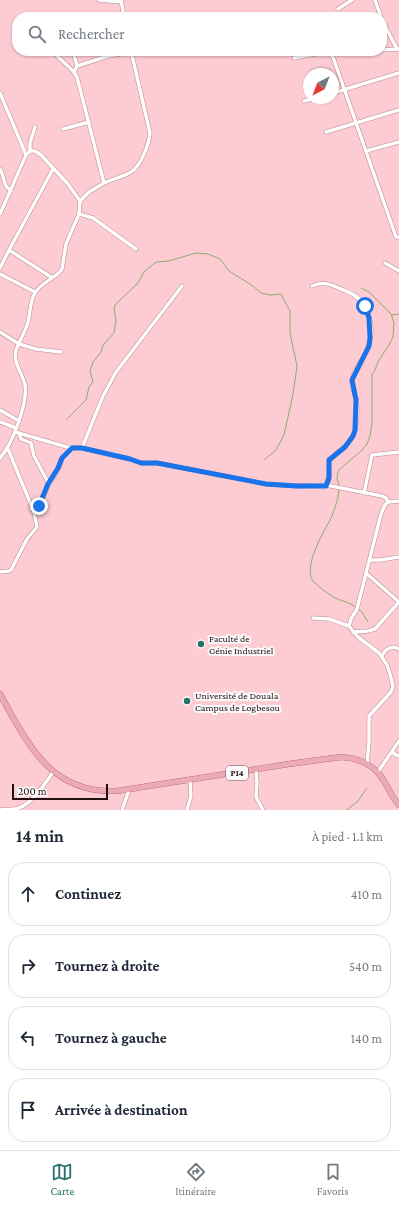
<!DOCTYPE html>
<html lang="fr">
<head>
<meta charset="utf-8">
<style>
	:root { --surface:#fff; --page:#f2f2f3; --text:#1f2937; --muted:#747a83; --line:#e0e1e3; --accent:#27716b }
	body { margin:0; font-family:"Crimson Pro",serif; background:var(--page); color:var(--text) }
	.compass { position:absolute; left:303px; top:68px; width:36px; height:36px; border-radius:50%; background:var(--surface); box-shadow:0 1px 3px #0004; rotate:222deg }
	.scale { position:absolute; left:12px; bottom:10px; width:96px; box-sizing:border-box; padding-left:4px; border:2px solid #230e13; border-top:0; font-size:11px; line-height:14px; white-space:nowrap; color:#230e13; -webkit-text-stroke:3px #fbfbfb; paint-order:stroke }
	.stop { position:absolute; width:12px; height:12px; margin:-9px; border:3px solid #1a73e8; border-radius:50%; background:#fff }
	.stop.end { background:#1a73e8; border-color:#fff; box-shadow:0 1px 4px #0008 }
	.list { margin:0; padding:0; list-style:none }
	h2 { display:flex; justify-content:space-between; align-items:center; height:52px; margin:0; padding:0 16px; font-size:17px }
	h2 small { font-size:13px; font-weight:400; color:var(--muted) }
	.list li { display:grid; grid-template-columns:26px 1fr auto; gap:12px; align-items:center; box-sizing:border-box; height:64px; margin:0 8px 8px; padding:0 8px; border:1px solid var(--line); border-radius:16px }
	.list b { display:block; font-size:15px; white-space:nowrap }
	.list em { font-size:13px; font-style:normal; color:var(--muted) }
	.icon { flex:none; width:22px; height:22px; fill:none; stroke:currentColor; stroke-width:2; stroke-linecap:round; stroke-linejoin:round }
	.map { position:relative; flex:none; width:399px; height:810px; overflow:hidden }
	.search { position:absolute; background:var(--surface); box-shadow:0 1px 3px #0004; left:12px; right:12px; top:12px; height:44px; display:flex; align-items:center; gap:10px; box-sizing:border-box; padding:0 14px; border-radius:16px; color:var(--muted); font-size:15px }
	.sheet { height:340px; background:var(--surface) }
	nav { display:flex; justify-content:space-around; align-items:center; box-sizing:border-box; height:56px; border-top:1px solid var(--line); background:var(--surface); font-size:11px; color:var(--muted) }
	nav a { display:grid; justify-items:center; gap:2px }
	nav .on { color:var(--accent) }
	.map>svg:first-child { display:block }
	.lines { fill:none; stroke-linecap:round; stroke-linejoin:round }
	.stream { stroke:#90aa6f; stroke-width:1 }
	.minor-casing { stroke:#bd848e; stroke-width:4.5 }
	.primary-casing { stroke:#9d4f60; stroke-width:6 }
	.minor { stroke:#fff; stroke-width:3.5 }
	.primary { stroke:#ecaab8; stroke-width:5.5 }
	.route { stroke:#1a73e8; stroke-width:5 }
	.poi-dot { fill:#27716b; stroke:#fbfbfb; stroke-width:1.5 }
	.labels { text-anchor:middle; stroke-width:4; stroke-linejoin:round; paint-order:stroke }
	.shield { fill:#fbfbfb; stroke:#645559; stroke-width:1 }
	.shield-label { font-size:9px; font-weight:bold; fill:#230e13 }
	.poi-label { font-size:10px; fill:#230e13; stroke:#fbfbfb; text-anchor:start }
</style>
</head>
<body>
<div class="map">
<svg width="399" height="810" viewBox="0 0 399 810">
	<rect width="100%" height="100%" fill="#fdccd3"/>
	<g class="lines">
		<!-- stream -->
		<g class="stream">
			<path d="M 392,315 L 399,314"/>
			<path d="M 67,419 L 86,400 L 89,387 L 93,382 L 90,371 L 93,362 L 101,352 L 103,345 L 114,333 L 116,320 L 114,309 L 115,305 L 138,283 L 144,272 L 156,262 L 169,261 L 196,253 L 208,254 L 220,259 L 229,271 L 253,286 L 261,293 L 270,295 L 281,294 L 290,311 L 290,333 L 297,366 L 293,394 L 284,435 L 276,450 L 264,460"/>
			<path d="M 339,486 L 337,478 L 338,471 L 362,450 L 367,444 L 370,436 L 372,424 L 372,374 L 374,372 L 379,360 L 389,345 L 393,337 L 394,323 L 391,314 L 369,292 L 361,288"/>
			<path d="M 339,490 C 339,497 333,515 329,522 C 322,534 302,570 314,582 C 319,587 327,593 333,597 C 340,601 350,602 356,607"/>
			<path d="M 358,609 L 362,612 L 368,622"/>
			<path d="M 347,810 L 358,801 L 367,788"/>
		</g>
		<defs>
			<g id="minor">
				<path d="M 99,0 L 121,2"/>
				<path d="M 121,0 L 124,17"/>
				<path d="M 375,0 L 381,17"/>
				<path d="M 338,9 L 352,0"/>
				<path d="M 382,20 L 397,49"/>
				<path d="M 382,50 L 399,49"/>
				<path d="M 52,51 L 74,72 L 77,77 L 104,183 L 89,192 L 80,201"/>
				<path d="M 73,51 L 77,66 L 74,72"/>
				<path d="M 294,58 L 325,52 L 330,54 L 333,57 L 396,237 L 399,237"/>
				<path d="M 77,66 L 108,56 L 131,52"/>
				<path d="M 0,93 L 26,155"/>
				<path d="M 333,93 L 399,73"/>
				<path d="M 304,101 L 316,98"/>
				<path d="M 63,129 L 89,122"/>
				<path d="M 326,132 L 399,110"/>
				<path d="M 30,151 L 30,143 L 35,127"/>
				<path d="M 366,151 L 399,142"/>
				<path d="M 0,169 C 5,177 2,185 11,191"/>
				<path d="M 104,183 C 112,179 123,177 131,172 C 141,166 149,144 150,133 L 131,51"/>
				<path d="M 0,214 L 26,155 L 30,151 L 35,151 L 41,155 L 68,184 L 80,201 L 79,214 L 66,244 L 62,269 C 58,277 41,282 35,293 C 29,302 31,315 27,325 C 24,334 19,342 16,350 C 12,361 23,374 25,385 C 28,403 12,445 0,458"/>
				<path d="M 79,214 L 93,218 L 136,249"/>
				<path d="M 385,263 L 399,271"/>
				<path d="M 0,268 L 9,250"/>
				<path d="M 0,274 L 35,292"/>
				<path d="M 51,277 L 9,250 L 53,169"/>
				<path d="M 312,286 C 326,280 333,286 346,291 C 368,299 376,326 368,347 C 365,358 354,368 352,380 C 351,386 354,392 356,398 C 358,406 357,426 354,434 C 349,446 337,451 329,461 L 329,478 L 326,485"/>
				<path d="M 0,332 L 19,344 L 36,349 L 61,352"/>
				<path d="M 0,410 L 19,421"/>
				<path d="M 0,422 L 16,428"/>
				<path d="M 15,432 L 67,447 L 82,448 L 130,459 L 141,463 L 157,463 L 266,484 L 296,486 L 326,485 L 382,496 L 386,498 L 388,502"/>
				<path d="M 19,433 L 21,439 L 31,443 L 34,456 L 49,484"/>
				<path d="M 82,448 L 103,396 L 116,372 L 182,286"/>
				<path d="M 364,493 L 372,455 L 399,452"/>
				<path d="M 388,502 L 399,501"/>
				<path d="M 34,512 L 41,503 L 49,484 L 59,468 L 62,458 L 72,448"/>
				<path d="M 370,560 L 380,560 L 399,557"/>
				<path d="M 0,572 L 9,571 L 11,570 L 27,539 L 37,527 L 34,512 L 8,449"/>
				<path d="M 313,618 L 329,619 L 349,626 L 358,637 L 379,653 L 387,665 L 390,674 L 393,686 L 391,692 L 369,716 L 369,742 L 367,764"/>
				<path d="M 349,626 L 351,619 L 357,609 L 381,514 L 385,505 L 388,502"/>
				<path d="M 353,632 L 368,631 L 375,629 L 399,602 L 366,573"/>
				<path d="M 382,656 C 385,649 392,645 399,649"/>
				<path d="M 392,752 L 396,755 L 399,756"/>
				<path d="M 256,770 L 257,783 L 256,797 L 263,810"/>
				<path d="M 378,772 L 399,741"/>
				<path d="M 0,810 C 6,809 13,810 19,808 C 34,802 44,784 54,771"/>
				<path d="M 122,810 L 129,790"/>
				<path d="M 187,810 L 191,796 L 190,780"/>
			</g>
			<path id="primary" d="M 0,694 C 28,744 50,794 117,791 L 289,764 L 341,757 C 358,758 375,765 384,781 C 389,789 392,798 399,805"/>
		</defs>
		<!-- minor casing -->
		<use href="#minor" class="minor-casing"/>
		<!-- primary casing -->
		<use href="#primary" class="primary-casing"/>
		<!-- minor -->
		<use href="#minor" class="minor"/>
		<!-- primary -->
		<use href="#primary" class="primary"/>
	</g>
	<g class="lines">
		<!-- route -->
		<path class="route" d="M 39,506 L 48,484 L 58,468 L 62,458 L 72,448 L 82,448 L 130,459 L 141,463 L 157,463 L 266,484 L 296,486 L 326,486 L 329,478 L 329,460 L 345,447 L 353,436 L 355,430 L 356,400 L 352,380 L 369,346 L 370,338 L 369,318 L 365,306"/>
	</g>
	<!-- markers -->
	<g class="poi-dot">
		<circle cx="201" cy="644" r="4"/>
		<circle cx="187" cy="701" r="4"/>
	</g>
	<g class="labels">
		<!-- shield labels -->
		<rect class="shield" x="226" y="766" width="22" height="14" rx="3"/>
		<g class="shield-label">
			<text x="237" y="776">P14</text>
		</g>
		<!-- poi labels -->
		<g class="poi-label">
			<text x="209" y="642">Faculté de<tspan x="209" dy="12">Génie Industriel</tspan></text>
			<text x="195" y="699">Université de Douala<tspan x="195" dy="12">Campus de Logbesou</tspan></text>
		</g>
	</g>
</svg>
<svg class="compass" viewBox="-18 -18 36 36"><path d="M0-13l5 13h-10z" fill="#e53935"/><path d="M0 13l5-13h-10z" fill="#747a83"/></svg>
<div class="scale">200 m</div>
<div class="stop" style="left:365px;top:306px"></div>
<div class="stop end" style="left:39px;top:506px"></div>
<div class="search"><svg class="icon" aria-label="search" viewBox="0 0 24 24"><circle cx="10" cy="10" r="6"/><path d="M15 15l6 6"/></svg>Rechercher</div>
</div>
<section class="sheet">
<h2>14 min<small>À pied · 1.1 km</small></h2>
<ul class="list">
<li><svg class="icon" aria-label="ahead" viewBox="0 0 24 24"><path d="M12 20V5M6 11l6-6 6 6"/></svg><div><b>Continuez</b></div><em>410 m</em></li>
<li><svg class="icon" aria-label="right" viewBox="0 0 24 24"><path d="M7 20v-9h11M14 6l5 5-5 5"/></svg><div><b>Tournez à droite</b></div><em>540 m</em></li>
<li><svg class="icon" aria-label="left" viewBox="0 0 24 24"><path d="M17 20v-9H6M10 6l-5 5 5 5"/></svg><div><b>Tournez à gauche</b></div><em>140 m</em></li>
<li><svg class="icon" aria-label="arrive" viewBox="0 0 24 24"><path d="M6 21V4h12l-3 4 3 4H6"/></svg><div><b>Arrivée à destination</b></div></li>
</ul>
</section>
<nav>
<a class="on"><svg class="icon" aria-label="map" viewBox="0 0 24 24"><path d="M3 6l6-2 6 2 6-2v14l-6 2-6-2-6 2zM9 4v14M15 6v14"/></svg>Carte</a>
<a><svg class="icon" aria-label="directions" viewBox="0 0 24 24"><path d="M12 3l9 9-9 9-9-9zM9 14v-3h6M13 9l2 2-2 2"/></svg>Itinéraire</a>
<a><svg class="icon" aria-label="saved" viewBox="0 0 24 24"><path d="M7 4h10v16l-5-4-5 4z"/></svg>Favoris</a>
</nav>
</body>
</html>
